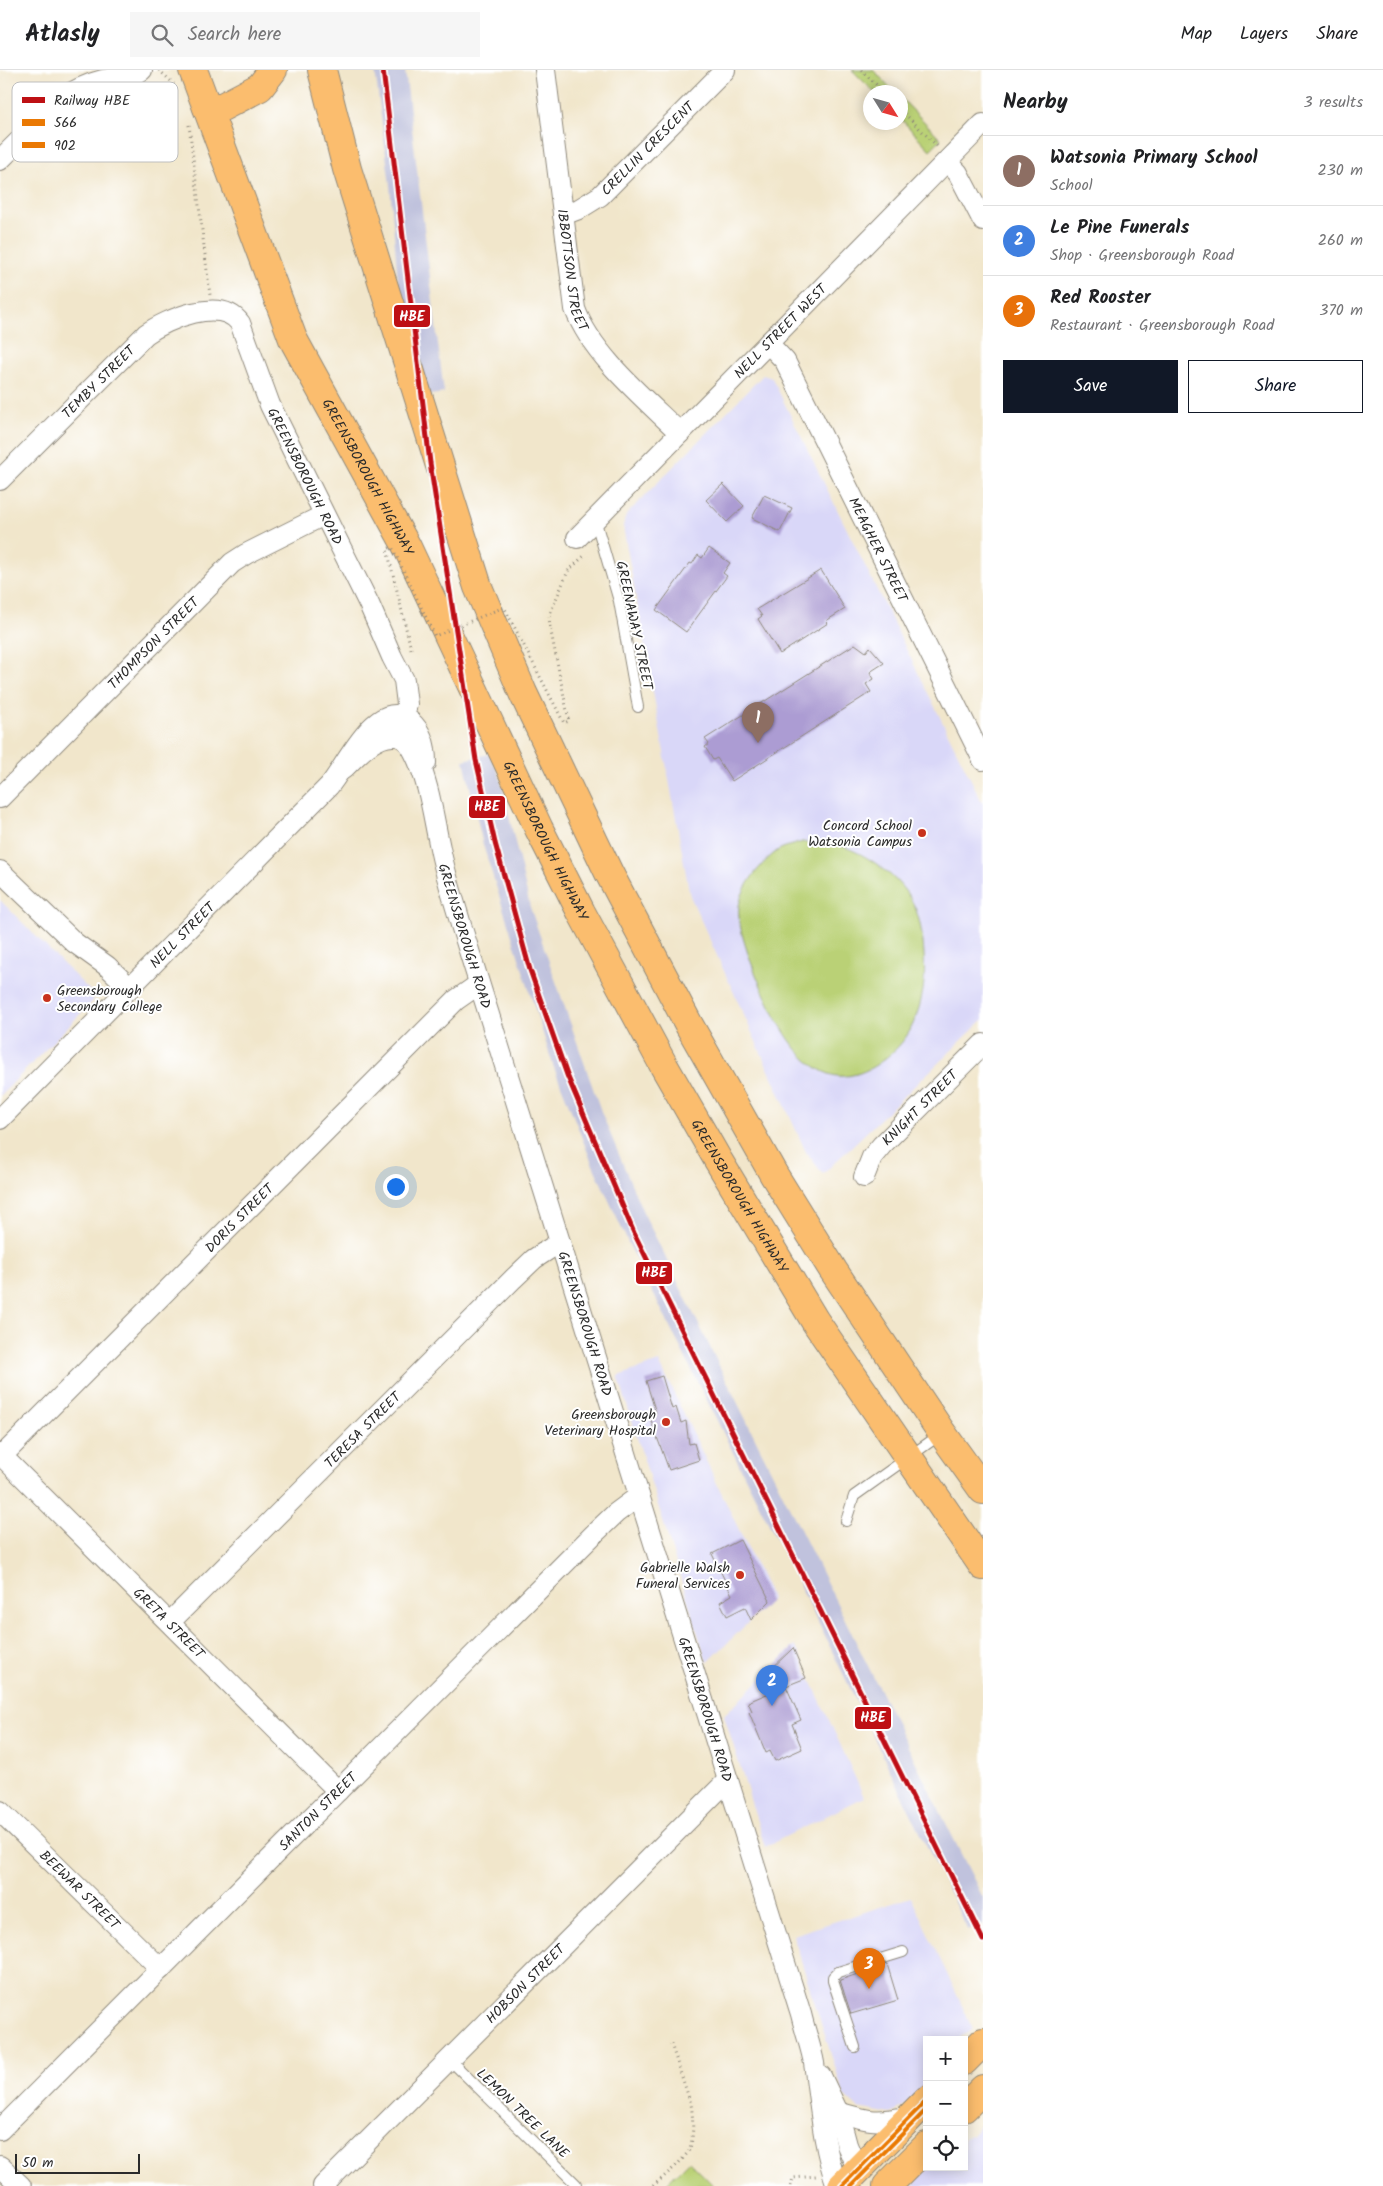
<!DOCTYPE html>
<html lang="en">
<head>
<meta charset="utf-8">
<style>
	:root { --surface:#fff; --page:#f6f6f6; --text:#202124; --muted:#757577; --line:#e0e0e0; --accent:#111827 }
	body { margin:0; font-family:Kalam,sans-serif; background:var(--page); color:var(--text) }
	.controls { position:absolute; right:15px; bottom:15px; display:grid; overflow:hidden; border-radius:0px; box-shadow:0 2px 12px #0003 }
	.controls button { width:45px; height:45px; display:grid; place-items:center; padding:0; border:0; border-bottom:1px solid var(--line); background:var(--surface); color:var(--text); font:25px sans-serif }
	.compass { position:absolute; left:863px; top:15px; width:45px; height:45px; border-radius:50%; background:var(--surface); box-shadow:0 2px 12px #0003; rotate:127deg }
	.scale { position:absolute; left:15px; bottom:12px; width:125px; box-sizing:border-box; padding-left:5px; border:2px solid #2b2b2b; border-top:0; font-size:14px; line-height:18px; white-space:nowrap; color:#2b2b2b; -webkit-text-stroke:4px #fff; paint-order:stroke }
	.you { position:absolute; left:395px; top:1116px; width:18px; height:18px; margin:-12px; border:4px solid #fff; border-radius:50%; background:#1a73e8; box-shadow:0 0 0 8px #1a73e833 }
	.badge { display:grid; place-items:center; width:32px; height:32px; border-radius:50%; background:var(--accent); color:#fff; font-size:16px; font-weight:700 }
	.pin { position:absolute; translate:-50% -41px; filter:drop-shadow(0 1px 2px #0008) }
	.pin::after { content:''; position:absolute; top:26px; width:18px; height:15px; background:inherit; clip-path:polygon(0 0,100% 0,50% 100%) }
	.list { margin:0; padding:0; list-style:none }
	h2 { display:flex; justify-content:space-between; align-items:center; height:65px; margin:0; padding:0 20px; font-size:21px }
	h2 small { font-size:16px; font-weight:400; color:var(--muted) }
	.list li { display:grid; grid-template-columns:32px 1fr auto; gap:15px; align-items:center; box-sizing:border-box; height:70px; padding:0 20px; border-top:1px solid var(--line) }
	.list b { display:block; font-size:19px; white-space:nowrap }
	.list p { margin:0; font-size:16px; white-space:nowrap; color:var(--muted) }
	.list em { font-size:16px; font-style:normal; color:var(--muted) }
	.actions { display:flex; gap:10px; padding:15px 20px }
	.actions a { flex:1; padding:11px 0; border:1px solid var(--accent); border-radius:0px; text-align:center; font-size:18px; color:var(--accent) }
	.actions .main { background:var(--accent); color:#fff }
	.icon { flex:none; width:28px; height:28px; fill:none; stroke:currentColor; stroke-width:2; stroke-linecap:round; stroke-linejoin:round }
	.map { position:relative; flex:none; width:983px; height:2116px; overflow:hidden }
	header { display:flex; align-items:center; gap:30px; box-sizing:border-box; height:70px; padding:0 25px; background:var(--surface); border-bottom:1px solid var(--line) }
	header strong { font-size:24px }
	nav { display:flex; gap:28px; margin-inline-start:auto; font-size:18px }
	.search { width:350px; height:45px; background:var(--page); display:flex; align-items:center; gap:12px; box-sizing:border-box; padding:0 18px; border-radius:0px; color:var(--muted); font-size:19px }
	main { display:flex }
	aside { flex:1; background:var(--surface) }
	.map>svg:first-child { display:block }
	.built { fill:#d9d7f8 }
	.industrial { fill:#c0c2dd }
	.green { fill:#bad176; stroke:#727e50 }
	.building { fill:#ac9cd3 }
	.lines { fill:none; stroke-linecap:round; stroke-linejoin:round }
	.service-casing { stroke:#8e887b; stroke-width:12 }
	.minor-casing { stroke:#8e887b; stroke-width:22 }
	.primary-casing { stroke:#8e887b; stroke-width:30 }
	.trunk-casing { stroke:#8e887b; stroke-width:30 }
	.path { stroke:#8e887b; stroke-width:3; stroke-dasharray:1 4; stroke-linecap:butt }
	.service { stroke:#fff; stroke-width:10 }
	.minor { stroke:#fff; stroke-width:20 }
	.primary { stroke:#fbbd6e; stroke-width:28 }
	.trunk { stroke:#fbbd6e; stroke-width:28 }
	.path-bridge { stroke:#8e887b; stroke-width:3; stroke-dasharray:1 4; stroke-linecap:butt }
	.bus-1-casing { stroke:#fff; stroke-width:8 }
	.bus-2-casing { stroke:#fff; stroke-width:8 }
	.bus-1 { stroke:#ea7904; stroke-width:4 }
	.bus-2 { stroke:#ea7904; stroke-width:4 }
	.rail-1-casing { stroke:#fff; stroke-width:9 }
	.rail-1 { stroke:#be1014; stroke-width:5 }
	.poi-dot { fill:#c8321e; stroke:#fff; stroke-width:2 }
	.labels { text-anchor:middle; stroke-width:4; stroke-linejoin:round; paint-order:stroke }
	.street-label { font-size:14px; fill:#2b2b2b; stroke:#fff }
	.poi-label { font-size:14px; fill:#2b2b2b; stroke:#fff; text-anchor:end }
	.key { fill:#fff; stroke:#bfbfbf; stroke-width:1 }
	.key-label { font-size:14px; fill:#2b2b2b }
	.line-badge { stroke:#fff; stroke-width:2 }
	.badge-label { font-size:14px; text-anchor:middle; font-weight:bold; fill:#fff }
</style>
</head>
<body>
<header>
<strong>Atlasly</strong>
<div class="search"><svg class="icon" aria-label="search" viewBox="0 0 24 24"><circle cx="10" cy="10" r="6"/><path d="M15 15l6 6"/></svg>Search here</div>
<nav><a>Map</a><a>Layers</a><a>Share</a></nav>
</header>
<main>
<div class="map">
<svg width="983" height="2116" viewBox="0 0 983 2116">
	<rect width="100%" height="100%" fill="#fff"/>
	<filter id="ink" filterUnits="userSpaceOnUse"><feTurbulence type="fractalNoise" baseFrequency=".02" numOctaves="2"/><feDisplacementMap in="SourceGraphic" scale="10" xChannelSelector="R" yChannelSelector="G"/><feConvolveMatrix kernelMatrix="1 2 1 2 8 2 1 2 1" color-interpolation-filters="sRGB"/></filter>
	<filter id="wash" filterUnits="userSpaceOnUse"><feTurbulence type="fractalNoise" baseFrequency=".0096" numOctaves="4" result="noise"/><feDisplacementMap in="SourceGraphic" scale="20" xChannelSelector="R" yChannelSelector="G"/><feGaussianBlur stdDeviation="1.12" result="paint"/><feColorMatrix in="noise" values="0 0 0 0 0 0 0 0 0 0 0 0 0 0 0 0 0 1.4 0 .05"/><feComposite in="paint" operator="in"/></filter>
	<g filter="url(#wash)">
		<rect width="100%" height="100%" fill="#f1e6cb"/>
		<!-- built -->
		<g class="built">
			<path d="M 763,305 L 772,308 L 983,734 L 983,950 L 823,1104 L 806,1082 L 690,826 L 623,456 L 626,445 Z"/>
			<path d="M 0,830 L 94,925 L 93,931 L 0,1026 Z"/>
			<path d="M 659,1292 L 772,1529 L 707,1593 L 618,1306 Z"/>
			<path d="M 795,1575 L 864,1727 L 765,1777 L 724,1645 Z"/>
			<path d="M 911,1827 L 973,1959 L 957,1970 L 927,1970 L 927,2009 L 917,2027 L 891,2044 L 858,2038 L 844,2025 L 793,1865 Z"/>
			<path d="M 983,2050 L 983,2116 L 912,2116 L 930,2097 L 964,2097 L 964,2069 L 970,2065 L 972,2066 Z"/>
		</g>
		<!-- industrial -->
		<g class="industrial">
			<path d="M 375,0 L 405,0 L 444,323 L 418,327 L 400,236 L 390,115 Z"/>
			<path d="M 489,684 L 500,707 L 530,837 L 602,1044 L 643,1142 L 983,1828 L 983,1854 L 968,1861 L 817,1550 L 631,1179 L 592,1093 L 553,995 L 483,775 L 464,690 Z"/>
		</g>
		<!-- green -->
		<g class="green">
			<path d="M 852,0 L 873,0 L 895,22 L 874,22 Z"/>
			<path d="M 901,28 L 941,69 L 930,80 L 901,49 Z"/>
			<path d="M 802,772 C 811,773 820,772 829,773 C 861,778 904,808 916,840 C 921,854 923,869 924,884 C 926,910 923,931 913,954 C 906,971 893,983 879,993 C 865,1003 845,1010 829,1004 C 811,998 795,979 785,963 C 769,938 735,865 739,836 C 742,816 761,793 777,781 C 784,776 795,775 802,772 Z"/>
			<path d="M 689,2091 L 714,2116 L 664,2116 Z"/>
		</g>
		<g id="blocks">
			<!-- building -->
			<g class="building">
				<path d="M 723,414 L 744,436 L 727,452 L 706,430 Z"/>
				<path d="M 764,425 L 792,438 L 780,462 L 752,448 Z"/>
				<path d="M 709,478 L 730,493 L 723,503 L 727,506 L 686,562 L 656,540 L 690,493 L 692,494 L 698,485 L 702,488 Z"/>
				<path d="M 821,500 L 845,539 L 826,551 L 828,553 L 780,584 L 758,549 L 762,546 L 757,539 Z"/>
				<path d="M 855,574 L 866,582 L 870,577 L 884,593 L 870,602 L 874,609 L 866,614 L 871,622 L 732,711 L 717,688 L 713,690 L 705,677 L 709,674 L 705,669 Z"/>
				<path d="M 662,1306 L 672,1339 L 676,1337 L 681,1353 L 686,1351 L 689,1374 L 694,1373 L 699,1390 L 669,1400 L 649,1345 L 656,1343 L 646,1311 Z"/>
				<path d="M 740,1470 L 770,1531 L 751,1550 L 745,1537 L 727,1546 L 720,1532 L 732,1525 L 712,1484 Z"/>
				<path d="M 793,1578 L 806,1608 L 786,1616 L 801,1650 L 792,1654 L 802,1679 L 775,1691 L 770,1681 L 766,1683 L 749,1642 L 752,1641 L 748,1632 L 769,1623 L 763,1607 Z"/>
				<path d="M 887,1894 L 898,1930 L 851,1944 L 840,1910 Z"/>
			</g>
		</g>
	</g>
	<g filter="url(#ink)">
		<use href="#blocks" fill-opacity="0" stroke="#8e887b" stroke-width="1"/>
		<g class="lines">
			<defs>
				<g id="service">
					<path d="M 595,449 L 619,531 L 638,637"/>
					<path d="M 846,1451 L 854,1426 L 941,1364"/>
					<path d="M 855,1977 L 833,1911 L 833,1907 L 838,1902 L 903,1882"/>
					<path d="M 449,1989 L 576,2114 L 574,2116"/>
				</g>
				<g id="minor">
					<path id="s1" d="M 545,0 L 575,239 C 592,285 644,328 680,363"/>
					<path d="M 0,90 L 59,31 C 72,21 87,14 103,10 C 117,7 130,9 142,0"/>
					<path d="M 947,91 L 958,103 L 983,151"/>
					<path id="s2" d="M 563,145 L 579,139 L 600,126 L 725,0"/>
					<path id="s3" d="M 768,273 L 785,291 L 983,690"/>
					<path id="s4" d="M 0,410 L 146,264 C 167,249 221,226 240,253 L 270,335 L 369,534 L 392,587 L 404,610 L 407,634 L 404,647 L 395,665"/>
					<path id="s5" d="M 577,468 L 983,54"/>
					<path id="s6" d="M 342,700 C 355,688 375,664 395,666 C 404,666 410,674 414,682 C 429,711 433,746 440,778 C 445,804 454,830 461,855 L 801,1944 C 805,1961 811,1977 814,1993 C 820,2035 823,2076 837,2116"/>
					<path id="s7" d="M 0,728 L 232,493 L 246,484 L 324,445"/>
					<path d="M 0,801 L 75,873 L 107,896 L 130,918"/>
					<path id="s8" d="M 0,1049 L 329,716 C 346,697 377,624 410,651 C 422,661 426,677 426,693"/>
					<path id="s9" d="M 864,1107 L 872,1087 L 882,1075 L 983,974"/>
					<path id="s10" d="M 0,1384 L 338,1721"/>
					<path id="s11" d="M 2,1386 L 456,930 L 479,914"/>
					<path id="s12" d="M 170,1552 L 513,1209 L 534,1189 L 560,1172"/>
					<path id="s13" d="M 0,1741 L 161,1899"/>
					<path d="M 821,2006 L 838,2042 L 847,2075 L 858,2101"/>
					<path d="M 838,2042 C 871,2052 877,2053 911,2046"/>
					<path id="s14" d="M 0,2060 L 597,1461 L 616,1443 L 639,1426"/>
					<path d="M 0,2096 L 21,2116"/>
					<path id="s15" d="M 323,2116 L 728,1710"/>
				</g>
				<g id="primary">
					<path d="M 964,1991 L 983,1972"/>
					<path d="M 964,2038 L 983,2019"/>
					<path d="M 842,2116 L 927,2030"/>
					<path d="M 887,2116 L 927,2076"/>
				</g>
				<g id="trunk">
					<path id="s16" d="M 193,0 L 293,269 L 407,477 L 539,759 L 581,842 L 664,996 L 718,1090 L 815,1251 L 983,1496"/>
					<path d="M 322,0 L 347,99 L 478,517 L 523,623 L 609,803 L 689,955 L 774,1105 L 833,1200 L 942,1363 L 983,1420"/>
					<path d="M 207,37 L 222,37 L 260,17 L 273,0"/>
				</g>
			</defs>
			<!-- service casing -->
			<use href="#service" class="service-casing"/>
			<!-- minor casing -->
			<use href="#minor" class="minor-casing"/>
			<!-- primary casing -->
			<use href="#primary" class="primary-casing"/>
			<!-- trunk casing -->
			<use href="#trunk" class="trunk-casing"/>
			<!-- path -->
			<g class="path">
				<path d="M 159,0 L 174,14"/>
				<path d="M 861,0 L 884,22"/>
				<path d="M 901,40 L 937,76"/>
				<path d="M 189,55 L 210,225"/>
				<path d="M 550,557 L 549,546 L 568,501 L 586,484"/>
				<path d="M 653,2116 C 663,2107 685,2090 690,2078 C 694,2066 693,2046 691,2034 L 670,1971"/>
				<path d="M 791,2116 L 793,2108 L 816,2106"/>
			</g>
			<!-- service -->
			<use href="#service" class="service"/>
			<!-- minor -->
			<use href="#minor" class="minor"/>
			<!-- primary -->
			<use href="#primary" class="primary"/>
			<!-- trunk -->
			<use href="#trunk" class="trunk"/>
			<!-- path-bridge -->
			<path class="path-bridge" d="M 411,579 L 387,479 L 392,477 L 435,566 L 504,537 L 564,653 L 569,651 L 550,557"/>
			<defs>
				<path id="bus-1" d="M 842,2116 L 927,2030"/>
				<path id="bus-2" d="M 851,2116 L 927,2039"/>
			</defs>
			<!-- bus-1 casing -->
			<use href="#bus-1" class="bus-1-casing"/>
			<!-- bus-2 casing -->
			<use href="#bus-2" class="bus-2-casing"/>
			<!-- bus-1 -->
			<use href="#bus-1" class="bus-1"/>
			<!-- bus-2 -->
			<use href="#bus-2" class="bus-2"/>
			<defs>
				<path id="rail-1" d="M 383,0 L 430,393 L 476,690 L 495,773 L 530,900 L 567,1005 L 634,1163 L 983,1870"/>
			</defs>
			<!-- rail-1 casing -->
			<use href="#rail-1" class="rail-1-casing"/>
			<!-- rail-1 -->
			<use href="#rail-1" class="rail-1"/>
		</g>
	</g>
	<!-- markers -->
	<g class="poi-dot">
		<circle cx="922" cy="763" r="5"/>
		<circle cx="47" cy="928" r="5"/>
		<circle cx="666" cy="1352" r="5"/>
		<circle cx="740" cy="1505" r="5"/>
	</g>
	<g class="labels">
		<!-- street labels -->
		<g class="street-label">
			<text dy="5" stroke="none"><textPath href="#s2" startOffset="109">CRELLIN CRESCENT</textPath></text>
			<text dy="5" stroke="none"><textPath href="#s1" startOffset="202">IBBOTTSON STREET</textPath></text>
			<text dy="5" stroke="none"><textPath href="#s5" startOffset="290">NELL STREET WEST</textPath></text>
			<text dy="5" stroke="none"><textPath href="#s4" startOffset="139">TEMBY STREET</textPath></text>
			<text dy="5" stroke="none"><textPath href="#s4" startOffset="476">GREENSBOROUGH ROAD</textPath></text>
			<text dy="5" stroke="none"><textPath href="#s16" startOffset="444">GREENSBOROUGH HIGHWAY</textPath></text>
			<text dy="5" stroke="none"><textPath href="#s3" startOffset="235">MEAGHER STREET</textPath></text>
			<text transform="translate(635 555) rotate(78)" y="5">GREENAWAY STREET</text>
			<text dy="5" stroke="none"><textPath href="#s7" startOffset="218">THOMPSON STREET</textPath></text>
			<text dy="5" stroke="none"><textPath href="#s16" startOffset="849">GREENSBOROUGH HIGHWAY</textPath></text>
			<text dy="5" stroke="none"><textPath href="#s8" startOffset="259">NELL STREET</textPath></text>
			<text dy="5" stroke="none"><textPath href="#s6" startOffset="282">GREENSBOROUGH ROAD</textPath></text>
			<text dy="5" stroke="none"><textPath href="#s9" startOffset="90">KNIGHT STREET</textPath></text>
			<text dy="5" stroke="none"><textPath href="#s16" startOffset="1254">GREENSBOROUGH HIGHWAY</textPath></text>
			<text dy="5" stroke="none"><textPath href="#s11" startOffset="336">DORIS STREET</textPath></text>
			<text dy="5" stroke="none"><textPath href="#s6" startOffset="688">GREENSBOROUGH ROAD</textPath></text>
			<text dy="5" stroke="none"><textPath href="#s12" startOffset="272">TERESA STREET</textPath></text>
			<text dy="5" stroke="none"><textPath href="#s10" startOffset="239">GRETA STREET</textPath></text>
			<text dy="5" stroke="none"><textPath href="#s6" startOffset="1092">GREENSBOROUGH ROAD</textPath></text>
			<text dy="5" stroke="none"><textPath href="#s14" startOffset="450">SANTON STREET</textPath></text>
			<text dy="5" stroke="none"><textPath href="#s13" startOffset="112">BEEWAR STREET</textPath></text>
			<text dy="5" stroke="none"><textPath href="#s15" startOffset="286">HOBSON STREET</textPath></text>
			<text transform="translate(523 2043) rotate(44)" y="5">LEMON TREE LANE</text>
		</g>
		<!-- poi labels -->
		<g class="poi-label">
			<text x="912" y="760">Concord School<tspan x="912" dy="16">Watsonia Campus</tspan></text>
			<text x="57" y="925" text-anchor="start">Greensborough<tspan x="57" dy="16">Secondary College</tspan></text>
			<text x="656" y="1349">Greensborough<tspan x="656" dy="16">Veterinary Hospital</tspan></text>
			<text x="730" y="1502">Gabrielle Walsh<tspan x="730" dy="16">Funeral Services</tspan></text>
		</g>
	</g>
	<!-- legend -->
	<rect x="12" y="12" width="166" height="80" rx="8" class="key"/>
	<rect x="22" y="27" width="23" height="6" fill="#be1014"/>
	<rect x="22" y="49" width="23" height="7" fill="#ea7904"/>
	<rect x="22" y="72" width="23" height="6" fill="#ea7904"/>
	<g class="key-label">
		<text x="54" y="35">Railway HBE</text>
		<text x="54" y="57">566</text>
		<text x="54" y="80">902</text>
	</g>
	<g class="line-badge">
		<rect x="393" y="234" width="38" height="24" rx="5" fill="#be1014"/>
		<rect x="468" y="725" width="38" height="24" rx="5" fill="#be1014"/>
		<rect x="635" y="1191" width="38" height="24" rx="5" fill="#be1014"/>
		<rect x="854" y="1636" width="38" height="24" rx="5" fill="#be1014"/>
	</g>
	<g class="badge-label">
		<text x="412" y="251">HBE</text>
		<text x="487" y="741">HBE</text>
		<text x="654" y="1207">HBE</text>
		<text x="873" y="1652">HBE</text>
	</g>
</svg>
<div class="controls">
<button>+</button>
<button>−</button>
<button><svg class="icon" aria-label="locate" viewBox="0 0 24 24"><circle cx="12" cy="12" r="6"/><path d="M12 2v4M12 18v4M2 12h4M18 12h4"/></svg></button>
</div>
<svg class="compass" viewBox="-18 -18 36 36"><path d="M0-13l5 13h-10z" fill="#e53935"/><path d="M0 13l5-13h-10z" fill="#757577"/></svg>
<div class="scale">50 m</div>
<div class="you"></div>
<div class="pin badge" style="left:758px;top:673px;background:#8d6e63">1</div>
<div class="pin badge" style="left:772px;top:1636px;background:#3f7fe0">2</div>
<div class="pin badge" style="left:869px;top:1919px;background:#e8710a">3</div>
</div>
<aside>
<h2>Nearby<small>3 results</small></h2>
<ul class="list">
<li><span class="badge" style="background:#8d6e63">1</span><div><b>Watsonia Primary School</b><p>School</p></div><em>230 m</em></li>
<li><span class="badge" style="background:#3f7fe0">2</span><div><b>Le Pine Funerals</b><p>Shop · Greensborough Road</p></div><em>260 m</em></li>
<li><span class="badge" style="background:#e8710a">3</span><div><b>Red Rooster</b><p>Restaurant · Greensborough Road</p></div><em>370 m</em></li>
</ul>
<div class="actions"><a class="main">Save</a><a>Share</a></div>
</aside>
</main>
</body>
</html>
